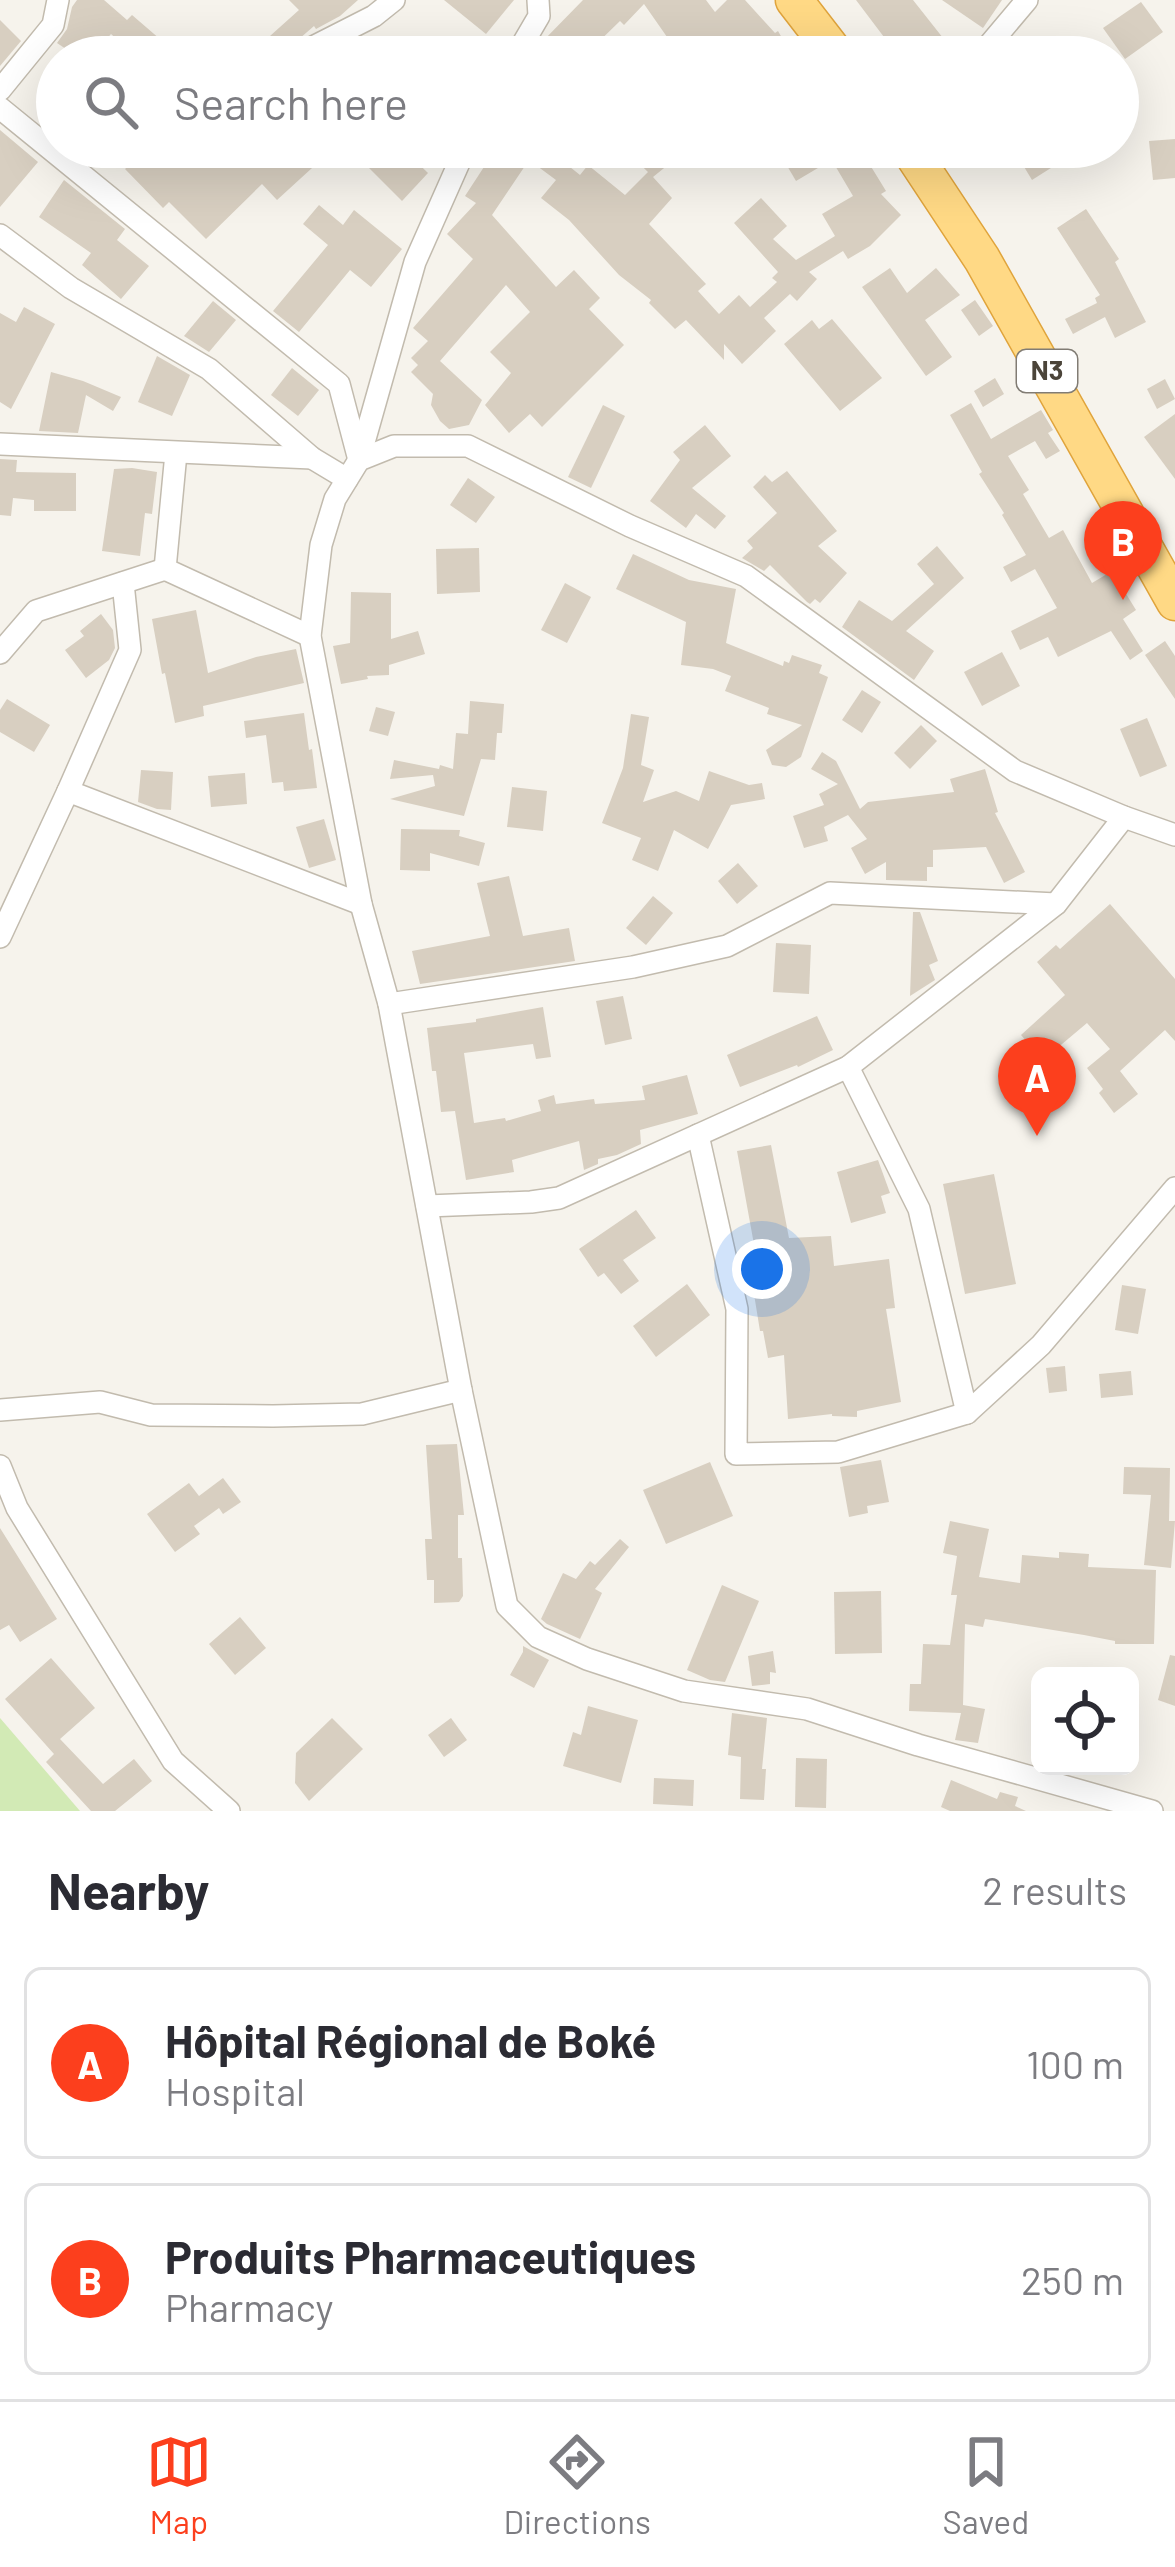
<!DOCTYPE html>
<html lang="en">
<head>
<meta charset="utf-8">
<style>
	:root { --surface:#fff; --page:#f7f7f7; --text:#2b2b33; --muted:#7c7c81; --line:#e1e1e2; --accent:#fc3f1d }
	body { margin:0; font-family:Barlow,sans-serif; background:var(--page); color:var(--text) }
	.controls { position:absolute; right:36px; bottom:36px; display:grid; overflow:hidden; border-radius:18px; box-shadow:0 12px 48px #0002 }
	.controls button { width:108px; height:108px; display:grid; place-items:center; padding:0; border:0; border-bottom:3px solid var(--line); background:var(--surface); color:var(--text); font:60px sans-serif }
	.you { position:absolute; left:762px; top:1269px; width:42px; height:42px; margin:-30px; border:9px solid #fff; border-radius:50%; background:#1a73e8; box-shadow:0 0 0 18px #1a73e833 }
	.badge { display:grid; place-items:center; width:78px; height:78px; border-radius:50%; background:var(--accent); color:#fff; font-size:39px; font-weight:700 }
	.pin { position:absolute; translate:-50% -99px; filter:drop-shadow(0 3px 6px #0008) }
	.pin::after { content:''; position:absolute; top:63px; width:42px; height:36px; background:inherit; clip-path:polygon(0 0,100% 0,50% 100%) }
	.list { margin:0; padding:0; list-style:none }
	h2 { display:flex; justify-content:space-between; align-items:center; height:156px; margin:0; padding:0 48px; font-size:51px }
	h2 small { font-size:39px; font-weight:400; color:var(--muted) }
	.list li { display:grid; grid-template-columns:78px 1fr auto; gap:36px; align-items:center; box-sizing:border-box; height:192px; margin:0 24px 24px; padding:0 24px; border:3px solid var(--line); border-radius:18px }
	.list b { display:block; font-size:45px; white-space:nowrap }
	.list p { margin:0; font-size:39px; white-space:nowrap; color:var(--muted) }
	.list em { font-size:39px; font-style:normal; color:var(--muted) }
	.icon { flex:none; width:66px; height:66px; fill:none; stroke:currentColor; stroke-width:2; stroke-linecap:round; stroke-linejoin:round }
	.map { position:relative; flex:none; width:1175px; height:1811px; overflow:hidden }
	.search { position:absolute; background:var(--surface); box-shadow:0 12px 48px #0002; left:36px; right:36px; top:36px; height:132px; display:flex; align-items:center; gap:30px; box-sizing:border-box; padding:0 42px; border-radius:66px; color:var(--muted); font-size:45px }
	.sheet { height:588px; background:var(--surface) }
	nav { display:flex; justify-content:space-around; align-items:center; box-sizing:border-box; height:168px; border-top:3px solid var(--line); background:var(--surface); font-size:33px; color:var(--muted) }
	nav a { display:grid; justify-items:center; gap:6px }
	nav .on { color:var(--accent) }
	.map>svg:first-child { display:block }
	.green { fill:#d2eab5 }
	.building { fill:#d8cfc1 }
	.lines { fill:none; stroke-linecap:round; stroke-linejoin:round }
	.minor-casing { stroke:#c2bbae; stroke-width:24 }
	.trunk-casing { stroke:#e0a43c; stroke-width:39 }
	.minor { stroke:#fff; stroke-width:21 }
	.trunk { stroke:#ffd985; stroke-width:36 }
	.labels { text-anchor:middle; stroke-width:12; stroke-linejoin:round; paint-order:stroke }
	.shield { fill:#fff; stroke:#817c74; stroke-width:3 }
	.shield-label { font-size:27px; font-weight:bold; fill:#4b4439 }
</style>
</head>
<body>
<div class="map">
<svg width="1175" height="1811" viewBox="0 0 1175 1811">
	<rect width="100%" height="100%" fill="#f6f3ec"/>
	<!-- green -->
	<path class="green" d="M 0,1718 L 80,1811 L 0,1811 Z"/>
	<!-- building -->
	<g class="building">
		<path d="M 77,0 L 104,0 L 127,20 L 132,15 L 168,46 L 176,38 L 195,57 L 137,57 L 111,34 L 91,57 L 60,57 L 66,49 L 57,43 L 67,29 L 72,7 Z"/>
		<path d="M 289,0 L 358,0 L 340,16 L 316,29 L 314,26 L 284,52 L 270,36 L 299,10 Z"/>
		<path d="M 444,0 L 514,0 L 486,34 Z"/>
		<path d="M 583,0 L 706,0 L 715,12 L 727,0 L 745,0 L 775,33 L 778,31 L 793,57 L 681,57 L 644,4 L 624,25 L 620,21 L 583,57 L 532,57 L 541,43 Z"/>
		<path d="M 856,0 L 913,0 L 958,57 L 875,57 L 890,45 Z"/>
		<path d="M 942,0 L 1002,0 L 983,28 Z"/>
		<path d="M 1141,2 L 1163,32 L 1125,59 L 1103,28 Z"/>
		<path d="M 0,20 L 21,41 L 0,66 Z"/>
		<path d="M 0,130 L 38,162 L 0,207 Z"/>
		<path d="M 1175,139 L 1175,178 L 1153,180 L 1149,141 Z"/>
		<path d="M 148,147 L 335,147 L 277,200 L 262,184 L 206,239 L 169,202 L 163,208 L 125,169 Z"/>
		<path d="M 367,147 L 401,147 L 428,173 L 402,201 L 358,157 Z"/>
		<path d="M 497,147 L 545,147 L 580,175 L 588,165 L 625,195 L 648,172 L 622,147 L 690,147 L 653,177 L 672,198 L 649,224 L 706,284 L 698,291 L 719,314 L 739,295 L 750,307 L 777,282 L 772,278 L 778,272 L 734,223 L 761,198 L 787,226 L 773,239 L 796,260 L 835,236 L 822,214 L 853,196 L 827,152 L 836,147 L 859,147 L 886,191 L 881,194 L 901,215 L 870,246 L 848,259 L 843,251 L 809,272 L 817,279 L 797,301 L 790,294 L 764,318 L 776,331 L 742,364 L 724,344 L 724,360 L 686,320 L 675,329 L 649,303 L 651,300 L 619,275 L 569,220 L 541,198 L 556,180 L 529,160 L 492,215 L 556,287 L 574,270 L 600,298 L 589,309 L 624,345 L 542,427 L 530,414 L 509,433 L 485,405 L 511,373 L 490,352 L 530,312 L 506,285 L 440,361 L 482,400 L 469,425 L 449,429 L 440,421 L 431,405 L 433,394 L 411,372 L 418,365 L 411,358 L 428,341 L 413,328 L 473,259 L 447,234 L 476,203 L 465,196 Z"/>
		<path d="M 776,147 L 812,147 L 823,165 L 796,181 Z"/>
		<path d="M 1012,147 L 1084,147 L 1032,180 Z"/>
		<path d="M 64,180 L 125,229 L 117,240 L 149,266 L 121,299 L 82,265 L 91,253 L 39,217 Z"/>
		<path d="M 319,205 L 343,225 L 354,210 L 402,249 L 371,287 L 350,270 L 299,332 L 273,311 L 328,245 L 303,224 Z"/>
		<path d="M 1086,209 L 1119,259 L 1115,262 L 1146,322 L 1115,338 L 1105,317 L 1073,334 L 1065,319 L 1097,303 L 1095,298 L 1100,295 L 1057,228 Z"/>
		<path d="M 890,268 L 907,293 L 936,268 L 960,295 L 925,320 L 952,357 L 926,376 L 862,287 Z"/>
		<path d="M 975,300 L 993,326 L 979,336 L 961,310 Z"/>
		<path d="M 213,301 L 236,320 L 209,352 L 184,336 Z"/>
		<path d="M 24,307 L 55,324 L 11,409 L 0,402 L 0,313 L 16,322 Z"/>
		<path d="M 832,319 L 882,378 L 840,411 L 784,344 L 812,320 L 819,329 Z"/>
		<path d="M 157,356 L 190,375 L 172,416 L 138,402 Z"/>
		<path d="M 292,368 L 319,390 L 298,416 L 271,395 Z"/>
		<path d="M 51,372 L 83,381 L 121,397 L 113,411 L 86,395 L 78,433 L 39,431 Z"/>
		<path d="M 995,378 L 1004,394 L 983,407 L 974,391 Z"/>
		<path d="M 1165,379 L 1175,399 L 1157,409 L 1147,389 Z"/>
		<path d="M 971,403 L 991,439 L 1041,410 L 1053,430 L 1048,433 L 1060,451 L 1046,459 L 1035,441 L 1008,456 L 1029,490 L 1023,494 L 1049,538 L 1063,530 L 1092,583 L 1112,571 L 1136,610 L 1123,619 L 1143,651 L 1130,660 L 1111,631 L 1058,657 L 1048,637 L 1020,650 L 1011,631 L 1057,608 L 1035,569 L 1011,582 L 1003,567 L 1026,555 L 1002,515 L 1004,513 L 979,474 L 982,472 L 950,415 Z"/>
		<path d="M 603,405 L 625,416 L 591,488 L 568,477 Z"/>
		<path d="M 1175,414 L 1175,479 L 1144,437 Z"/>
		<path d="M 705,425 L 731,456 L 692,488 L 726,516 L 715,529 L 696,514 L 686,528 L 650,501 L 680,460 L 673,452 Z"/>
		<path d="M 0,459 L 17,460 L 16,472 L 76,473 L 76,511 L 34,511 L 34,500 L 13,498 L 11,516 L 0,515 Z"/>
		<path d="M 132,468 L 157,472 L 152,514 L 145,513 L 140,556 L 102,551 L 114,469 Z"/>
		<path d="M 787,471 L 837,531 L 818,546 L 847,573 L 820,603 L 815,599 L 810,604 L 807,602 L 770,565 L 764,571 L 742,558 L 753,548 L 747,541 L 777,513 L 753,487 L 765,475 L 772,482 Z"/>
		<path d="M 468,478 L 495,497 L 476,523 L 450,505 Z"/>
		<path d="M 937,546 L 964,578 L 906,631 L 934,651 L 914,680 L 842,627 L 859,600 L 892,621 L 934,584 L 917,564 Z"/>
		<path d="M 479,548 L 480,592 L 437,594 L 436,549 Z"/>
		<path d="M 633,554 L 689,580 L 736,589 L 726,643 L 783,666 L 784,661 L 789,663 L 792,655 L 822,665 L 819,673 L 828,677 L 801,757 L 786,767 L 772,765 L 766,750 L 802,725 L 767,714 L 769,708 L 725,691 L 731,676 L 713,669 L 681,665 L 686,622 L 616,589 Z"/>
		<path d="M 565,583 L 591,597 L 567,643 L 541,630 Z"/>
		<path d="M 351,592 L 391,593 L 391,639 L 418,631 L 425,654 L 389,665 L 389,675 L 367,676 L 368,679 L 341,684 L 333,646 L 350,643 Z"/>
		<path d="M 196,610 L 208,673 L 256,657 L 296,649 L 304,683 L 203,706 L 204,716 L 175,723 L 165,673 L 162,674 L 152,619 Z"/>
		<path d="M 101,614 L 113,630 L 115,648 L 109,660 L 86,678 L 65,650 L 84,636 L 80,631 Z"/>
		<path d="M 1165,641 L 1175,656 L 1175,699 L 1145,655 Z"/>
		<path d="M 1002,652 L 1020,686 L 982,706 L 964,672 Z"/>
		<path d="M 862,690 L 881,702 L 862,733 L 842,720 Z"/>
		<path d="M 7,699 L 50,725 L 34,752 L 0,732 L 0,710 Z"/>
		<path d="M 470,701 L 504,704 L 502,733 L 497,733 L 495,760 L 481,759 L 464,816 L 390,799 L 435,786 L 433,775 L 390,779 L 394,760 L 439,769 L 440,765 L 453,769 L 456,733 L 468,734 Z"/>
		<path d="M 376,707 L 395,712 L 388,736 L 369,731 Z"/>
		<path d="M 304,713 L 309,750 L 312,749 L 317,788 L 284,791 L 283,782 L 272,783 L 266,735 L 246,738 L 244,721 Z"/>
		<path d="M 631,714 L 649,717 L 641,765 L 654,770 L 643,802 L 676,791 L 699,801 L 709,771 L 749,785 L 762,783 L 765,799 L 731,805 L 708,849 L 674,830 L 658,871 L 632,860 L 641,838 L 602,823 L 623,768 Z"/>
		<path d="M 1147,718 L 1167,766 L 1140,777 L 1120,729 Z"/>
		<path d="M 921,725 L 937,741 L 910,769 L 894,753 Z"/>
		<path d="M 822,752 L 836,761 L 860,809 L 868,802 L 954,792 L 950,779 L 985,769 L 998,812 L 995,813 L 1025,872 L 1004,883 L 986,847 L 933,850 L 933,867 L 927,867 L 927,881 L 886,880 L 886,862 L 865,874 L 851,848 L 867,839 L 848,815 L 824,827 L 828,841 L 804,848 L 793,816 L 824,805 L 819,794 L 838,784 L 811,769 Z"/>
		<path d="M 141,770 L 173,772 L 171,810 L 157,809 L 138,802 Z"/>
		<path d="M 245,773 L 247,804 L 211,807 L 208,776 Z"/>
		<path d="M 512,787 L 547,791 L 543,831 L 507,827 Z"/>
		<path d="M 324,819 L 336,860 L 309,868 L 296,827 Z"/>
		<path d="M 401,829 L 460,830 L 459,836 L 485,843 L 479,866 L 430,853 L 430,871 L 400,870 Z"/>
		<path d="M 738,863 L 758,886 L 737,904 L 718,881 Z"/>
		<path d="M 509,876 L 523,936 L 569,928 L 575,961 L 420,984 L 412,951 L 490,936 L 477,883 Z"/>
		<path d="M 653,896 L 673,913 L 646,945 L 626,928 Z"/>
		<path d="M 1110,904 L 1175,979 L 1175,1041 L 1165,1030 L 1120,1071 L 1138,1094 L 1114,1113 L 1099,1093 L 1103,1089 L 1087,1068 L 1110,1049 L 1087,1023 L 1043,1060 L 1021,1035 L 1065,995 L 1037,962 L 1056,945 L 1060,949 Z"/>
		<path d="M 913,912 L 920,912 L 938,961 L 929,965 L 935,980 L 910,996 Z"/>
		<path d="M 776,943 L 811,945 L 809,994 L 773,992 Z"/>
		<path d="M 623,996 L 632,1039 L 605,1045 L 596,1001 Z"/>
		<path d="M 543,1007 L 551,1057 L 536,1059 L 533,1044 L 464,1053 L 474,1123 L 505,1118 L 506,1121 L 541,1111 L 538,1100 L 554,1095 L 556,1104 L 594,1099 L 595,1104 L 645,1100 L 642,1086 L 687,1075 L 698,1114 L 640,1130 L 641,1144 L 617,1155 L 598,1159 L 598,1164 L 584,1170 L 579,1141 L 512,1160 L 514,1172 L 466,1180 L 455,1111 L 441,1112 L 436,1071 L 432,1071 L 427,1028 L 476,1022 L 476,1019 Z"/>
		<path d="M 817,1016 L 833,1050 L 798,1067 L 797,1065 L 740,1087 L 727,1055 Z"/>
		<path d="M 771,1145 L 789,1238 L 831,1236 L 834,1266 L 889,1259 L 895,1308 L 886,1309 L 901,1402 L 857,1411 L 857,1417 L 832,1416 L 832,1414 L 788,1419 L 784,1355 L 768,1358 L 763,1331 L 760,1331 L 747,1251 L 755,1250 L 737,1151 Z"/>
		<path d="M 878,1160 L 890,1193 L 881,1196 L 886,1213 L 851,1223 L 837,1172 Z"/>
		<path d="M 994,1174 L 1016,1284 L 965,1294 L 943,1184 Z"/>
		<path d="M 636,1210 L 656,1238 L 623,1260 L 639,1281 L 621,1294 L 604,1273 L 598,1277 L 579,1249 Z"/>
		<path d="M 687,1284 L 710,1315 L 656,1357 L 633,1326 Z"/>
		<path d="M 1122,1285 L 1146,1289 L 1138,1334 L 1115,1330 Z"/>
		<path d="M 1065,1366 L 1067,1391 L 1049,1393 L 1046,1368 Z"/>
		<path d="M 1131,1371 L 1133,1395 L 1101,1398 L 1099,1374 Z"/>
		<path d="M 457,1444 L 464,1515 L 458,1515 L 458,1558 L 462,1558 L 463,1596 L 459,1602 L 434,1603 L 434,1580 L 427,1580 L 425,1539 L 432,1539 L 426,1445 Z"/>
		<path d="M 881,1460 L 889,1502 L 867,1506 L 868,1513 L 849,1517 L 840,1467 Z"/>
		<path d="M 710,1462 L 733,1516 L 666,1544 L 643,1490 Z"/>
		<path d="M 1124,1467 L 1170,1468 L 1169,1521 L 1175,1521 L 1171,1568 L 1144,1565 L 1151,1495 L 1123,1494 Z"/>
		<path d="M 223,1478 L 241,1502 L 223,1514 L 219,1508 L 194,1526 L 200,1534 L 175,1552 L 147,1514 L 189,1483 L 199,1496 Z"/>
		<path d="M 950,1521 L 989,1529 L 979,1577 L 1020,1583 L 1022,1555 L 1059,1558 L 1059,1552 L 1089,1554 L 1088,1567 L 1156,1570 L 1154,1644 L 1115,1644 L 1115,1641 L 1084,1635 L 985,1619 L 983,1627 L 965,1624 L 963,1705 L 985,1709 L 978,1743 L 955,1740 L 961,1713 L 909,1711 L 910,1684 L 921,1684 L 923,1644 L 950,1645 L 957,1595 L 951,1595 L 957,1556 L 943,1553 Z"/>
		<path d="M 0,1528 L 57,1619 L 20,1642 L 9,1625 L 0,1630 Z"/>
		<path d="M 620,1539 L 629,1547 L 595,1589 L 602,1593 L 580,1639 L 547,1624 L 541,1619 L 563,1573 L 576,1579 L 590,1561 L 595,1565 Z"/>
		<path d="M 722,1585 L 759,1601 L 725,1682 L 710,1680 L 687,1670 Z"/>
		<path d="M 881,1591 L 882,1653 L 835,1654 L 834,1592 Z"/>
		<path d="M 240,1617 L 266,1648 L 235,1675 L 209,1644 Z"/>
		<path d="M 523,1646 L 549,1660 L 534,1688 L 510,1675 L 523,1652 Z"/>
		<path d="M 773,1651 L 776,1673 L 770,1672 L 770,1684 L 752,1686 L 748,1656 Z"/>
		<path d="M 1170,1655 L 1175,1656 L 1175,1706 L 1158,1700 Z"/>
		<path d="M 51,1658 L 95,1708 L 60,1739 L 103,1784 L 134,1759 L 152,1781 L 115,1811 L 91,1811 L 46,1762 L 54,1754 L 5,1699 Z"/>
		<path d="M 588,1706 L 638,1720 L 621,1783 L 563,1766 L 573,1732 L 581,1735 Z"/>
		<path d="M 732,1713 L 767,1718 L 762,1769 L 766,1769 L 764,1800 L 740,1799 L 741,1757 L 728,1755 Z"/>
		<path d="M 332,1718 L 363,1749 L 309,1801 L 295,1783 L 296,1753 Z"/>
		<path d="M 451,1718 L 467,1740 L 444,1757 L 428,1735 Z"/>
		<path d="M 796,1758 L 827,1759 L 826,1808 L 795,1807 Z"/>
		<path d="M 654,1778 L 694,1780 L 693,1806 L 653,1804 Z"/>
		<path d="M 951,1780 L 997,1799 L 1000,1792 L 1018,1797 L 1015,1806 L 1026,1811 L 950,1811 L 941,1807 Z"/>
	</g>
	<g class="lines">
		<defs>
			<g id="minor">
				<path d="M 313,47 L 374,16 L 394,0"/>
				<path d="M 515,57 L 539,16 L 538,0"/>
				<path d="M 979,57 L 1027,0"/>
				<path d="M 0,90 L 53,25 L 58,0"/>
				<path d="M 0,108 L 339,384 L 359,460"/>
				<path d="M 0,235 L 71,288 L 209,369 L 312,458 L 347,479"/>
				<path d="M 0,444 L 312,458"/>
				<path d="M 359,460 L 415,262 L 466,147"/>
				<path d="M 165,569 L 176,453"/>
				<path d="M 0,653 L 36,611 L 165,569 L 310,636"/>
				<path d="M 68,791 L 130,650 L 123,583"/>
				<path d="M 0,937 L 68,791 L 361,904"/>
				<path d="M 389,1004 L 633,967 L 727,946 L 830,893 L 1056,904"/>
				<path d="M 848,1067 L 919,1209 L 967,1413"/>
				<path d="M 698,1135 L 737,1309 L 736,1454 L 838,1452 L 967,1413 L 1041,1345 L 1175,1188"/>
				<path d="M 427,1206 L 531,1202 L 559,1198 L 848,1067 L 1056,904 L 1124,817"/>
				<path d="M 0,1410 L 100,1402 L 151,1415 L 273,1416 L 362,1414 L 461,1390"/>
				<path d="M 0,1466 L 17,1508 L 173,1761 L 229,1811"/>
				<path d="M 1152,1811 L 918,1745 L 807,1709 L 684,1691 L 587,1659 L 538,1637 L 507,1606 L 461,1390 L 389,1004 L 361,904 L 310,636 L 321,545 L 335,499 L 359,460 L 394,446 L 468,446 L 630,526 L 746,576 L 1015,771 L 1124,817 L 1175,835"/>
			</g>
			<g id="trunk">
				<path d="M 794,0 L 838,57"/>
				<path d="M 908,147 L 982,259 L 1175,602"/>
			</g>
		</defs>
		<!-- minor casing -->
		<use href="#minor" class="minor-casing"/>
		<!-- trunk casing -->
		<use href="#trunk" class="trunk-casing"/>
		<!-- minor -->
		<use href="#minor" class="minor"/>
		<!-- trunk -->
		<use href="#trunk" class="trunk"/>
	</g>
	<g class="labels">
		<!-- shield labels -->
		<rect class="shield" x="1017" y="350" width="60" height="42" rx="9"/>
		<g class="shield-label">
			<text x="1047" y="380">N3</text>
		</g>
	</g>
</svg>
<div class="controls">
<button><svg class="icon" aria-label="locate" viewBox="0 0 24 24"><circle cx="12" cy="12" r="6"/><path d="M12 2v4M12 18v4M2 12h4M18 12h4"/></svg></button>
</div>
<div class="you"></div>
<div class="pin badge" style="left:1037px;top:1136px">A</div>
<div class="pin badge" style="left:1123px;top:600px">B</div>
<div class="search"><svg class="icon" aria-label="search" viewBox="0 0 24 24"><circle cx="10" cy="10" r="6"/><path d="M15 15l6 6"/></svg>Search here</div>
</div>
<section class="sheet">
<h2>Nearby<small>2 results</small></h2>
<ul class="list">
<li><span class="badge">A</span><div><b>Hôpital Régional de Boké</b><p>Hospital</p></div><em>100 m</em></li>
<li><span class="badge">B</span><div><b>Produits Pharmaceutiques</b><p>Pharmacy</p></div><em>250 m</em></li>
</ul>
</section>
<nav>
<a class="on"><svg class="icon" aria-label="map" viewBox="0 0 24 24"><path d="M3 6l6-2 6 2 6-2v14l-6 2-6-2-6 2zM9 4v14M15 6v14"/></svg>Map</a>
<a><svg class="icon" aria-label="directions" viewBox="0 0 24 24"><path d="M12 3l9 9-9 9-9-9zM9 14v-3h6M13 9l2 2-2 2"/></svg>Directions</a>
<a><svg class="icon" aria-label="saved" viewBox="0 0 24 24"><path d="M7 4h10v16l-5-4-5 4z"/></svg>Saved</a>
</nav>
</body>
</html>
